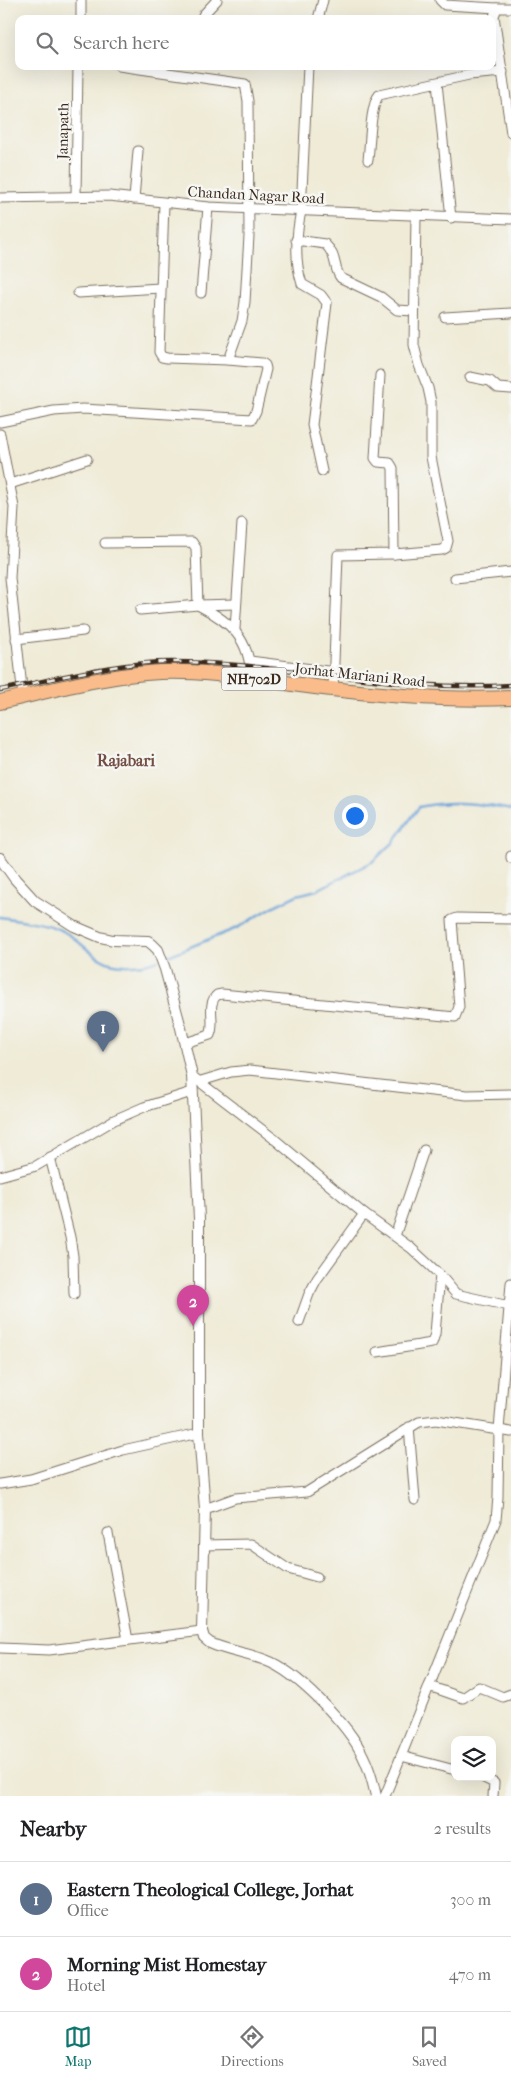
<!DOCTYPE html>
<html lang="en">
<head>
<meta charset="utf-8">
<style>
	:root { --surface:#fff; --page:#f6f6f6; --text:#202124; --muted:#757577; --line:#e0e0e0; --accent:#0f766e }
	body { margin:0; font-family:"IM FELL French Canon",serif; background:var(--page); color:var(--text) }
	.controls { position:absolute; right:15px; bottom:15px; display:grid; overflow:hidden; border-radius:10px; box-shadow:0 5px 20px #0002 }
	.controls button { width:45px; height:45px; display:grid; place-items:center; padding:0; border:0; border-bottom:1px solid var(--line); background:var(--surface); color:var(--text); font:25px sans-serif }
	.you { position:absolute; left:354px; top:815px; width:18px; height:18px; margin:-12px; border:4px solid #fff; border-radius:50%; background:#1a73e8; box-shadow:0 0 0 8px #1a73e833 }
	.badge { display:grid; place-items:center; width:32px; height:32px; border-radius:50%; background:var(--accent); color:#fff; font-size:16px; font-weight:700 }
	.pin { position:absolute; translate:-50% -41px; filter:drop-shadow(0 1px 2px #0008) }
	.pin::after { content:''; position:absolute; top:26px; width:18px; height:15px; background:inherit; clip-path:polygon(0 0,100% 0,50% 100%) }
	.list { margin:0; padding:0; list-style:none }
	h2 { display:flex; justify-content:space-between; align-items:center; height:65px; margin:0; padding:0 20px; font-size:21px }
	h2 small { font-size:16px; font-weight:400; color:var(--muted) }
	.list li { display:grid; grid-template-columns:32px 1fr auto; gap:15px; align-items:center; box-sizing:border-box; height:75px; padding:0 20px; border-top:1px solid var(--line) }
	.list b { display:block; font-size:19px; white-space:nowrap }
	.list p { margin:0; font-size:16px; white-space:nowrap; color:var(--muted) }
	.list em { font-size:16px; font-style:normal; color:var(--muted) }
	.icon { flex:none; width:28px; height:28px; fill:none; stroke:currentColor; stroke-width:2; stroke-linecap:round; stroke-linejoin:round }
	.map { position:relative; flex:none; width:511px; height:1796px; overflow:hidden }
	.search { position:absolute; background:var(--surface); box-shadow:0 5px 20px #0002; left:15px; right:15px; top:15px; height:55px; display:flex; align-items:center; gap:12px; box-sizing:border-box; padding:0 18px; border-radius:10px; color:var(--muted); font-size:19px }
	.sheet { height:215px; background:var(--surface) }
	nav { display:flex; justify-content:space-around; align-items:center; box-sizing:border-box; height:70px; border-top:1px solid var(--line); background:var(--surface); font-size:14px; color:var(--muted) }
	nav a { display:grid; justify-items:center; gap:2px }
	nav .on { color:var(--accent) }
	.map>svg:first-child { display:block }
	.lines { fill:none; stroke-linecap:round; stroke-linejoin:round }
	.stream { stroke:#69a2d8; stroke-width:2.5 }
	.minor-casing { stroke:#7a6e5f; stroke-width:11 }
	.tertiary-casing { stroke:#7a6e5f; stroke-width:12 }
	.trunk-casing { stroke:#7a6e5f; stroke-width:16 }
	.minor { stroke:#fff; stroke-width:9 }
	.tertiary { stroke:#fff; stroke-width:10 }
	.trunk { stroke:#f9bc8a; stroke-width:14 }
	.rail-casing { stroke:#3b2a1e; stroke-width:4.5 }
	.rail { stroke:#f6f6f2; stroke-width:2.5; stroke-dasharray:8; stroke-linecap:butt }
	.labels { text-anchor:middle; stroke-width:5; stroke-linejoin:round; paint-order:stroke }
	.shield { fill:#f6f6f2; stroke:#73675e; stroke-width:1 }
	.shield-label { font-size:14px; font-weight:bold; fill:#3b2a1e }
	.street-label { font-size:15px; fill:#3b2a1e; stroke:#f6f6f2 }
	.neighbourhood-label { font-size:16px; font-weight:bold; fill:#734f43; stroke:#f6f6f2 }
</style>
</head>
<body>
<div class="map">
<svg width="511" height="1796" viewBox="0 0 511 1796">
	<rect width="100%" height="100%" fill="#f6f6f2"/>
	<filter id="ink" filterUnits="userSpaceOnUse"><feTurbulence type="fractalNoise" baseFrequency=".02" numOctaves="2"/><feDisplacementMap in="SourceGraphic" scale="10" xChannelSelector="R" yChannelSelector="G"/><feConvolveMatrix kernelMatrix="1 2 1 2 8 2 1 2 1" color-interpolation-filters="sRGB"/></filter>
	<filter id="wash" filterUnits="userSpaceOnUse"><feTurbulence type="fractalNoise" baseFrequency=".0096" numOctaves="4" result="noise"/><feDisplacementMap in="SourceGraphic" scale="20" xChannelSelector="R" yChannelSelector="G"/><feGaussianBlur stdDeviation="1.12" result="paint"/><feColorMatrix in="noise" values="0 0 0 0 0 0 0 0 0 0 0 0 0 0 0 0 0 1.4 0 .05"/><feComposite in="paint" operator="in"/></filter>
	<g filter="url(#wash)">
		<rect width="100%" height="100%" fill="#efebd7"/>
		<g class="lines">
			<!-- stream -->
			<g class="stream">
				<path d="M 0,917 C 17,920 37,921 53,927 C 75,934 83,949 101,959 C 115,968 143,966 158,960"/>
				<path d="M 163,958 L 237,928 L 276,905 L 297,895 L 317,890 L 372,862 L 393,843 L 419,807 C 452,800 479,803 511,810"/>
			</g>
		</g>
	</g>
	<g filter="url(#ink)">
		<g class="lines">
			<defs>
				<g id="minor">
					<path d="M 440,0 L 445,5 L 497,8"/>
					<path d="M 511,8 L 497,8 L 494,16 L 511,133"/>
					<path d="M 203,15 L 217,0"/>
					<path d="M 81,19 L 81,0"/>
					<path d="M 318,19 L 323,0"/>
					<path d="M 119,66 L 245,84 L 248,101 L 249,236 L 245,302 L 242,321 L 228,360 L 167,358 L 162,357 L 159,352 L 164,203"/>
					<path d="M 308,66 L 301,211 C 296,235 294,260 302,284 L 321,295 L 327,303 L 312,425 L 322,471"/>
					<path d="M 437,83 L 451,218"/>
					<path d="M 368,160 C 370,145 370,105 379,95 L 469,75 L 503,72"/>
					<path d="M 76,195 L 78,66"/>
					<path d="M 0,198 L 109,196 L 208,207 L 511,219"/>
					<path d="M 134,199 L 138,151"/>
					<path d="M 296,240 L 325,244 C 338,256 333,269 341,278 L 381,297 L 397,310 L 414,311"/>
					<path d="M 78,293 L 160,288"/>
					<path d="M 201,293 L 208,207"/>
					<path d="M 445,317 L 511,313"/>
					<path d="M 470,377 L 490,381 L 498,388 L 511,389"/>
					<path d="M 0,422 L 54,411 L 83,409 L 252,419 L 256,411 L 266,369 L 265,365 L 262,363 L 228,360"/>
					<path d="M 0,434 L 14,507 L 10,578 L 23,697"/>
					<path d="M 10,484 L 87,459"/>
					<path d="M 105,543 L 192,542 L 196,548 L 198,605 C 231,622 250,639 251,678"/>
					<path d="M 394,554 L 442,550 L 446,548 L 448,541 L 431,457 L 431,402 L 428,388 L 419,365 L 414,345 L 416,216"/>
					<path d="M 455,578 L 511,572"/>
					<path d="M 140,610 L 198,605 L 236,604"/>
					<path d="M 235,629 L 242,523"/>
					<path d="M 16,639 L 83,631"/>
					<path d="M 250,661 L 335,672"/>
					<path d="M 333,689 L 338,555 L 394,554 L 393,468 L 390,463 L 378,462 L 375,458 L 380,375"/>
					<path d="M 511,856 L 511,858"/>
					<path d="M 185,1043 L 210,1035 C 216,1023 206,1004 217,995 L 222,994 L 455,1017 L 459,1007 L 452,920 L 457,918 L 511,919"/>
					<path d="M 192,1076 L 273,1138 L 364,1214 L 411,1248 L 440,1275 L 456,1294 L 509,1306"/>
					<path d="M 201,1081 L 231,1072 L 250,1070 L 467,1095 L 511,1094"/>
					<path d="M 50,1157 L 70,1237 L 73,1256 L 74,1294"/>
					<path d="M 0,1176 L 36,1166 L 114,1120 L 144,1107 L 192,1092"/>
					<path d="M 395,1236 L 424,1150"/>
					<path d="M 299,1322 L 309,1294 L 317,1279 L 364,1214"/>
					<path d="M 377,1352 L 432,1343 L 435,1334 L 440,1275"/>
					<path d="M 409,1427 L 415,1500"/>
					<path d="M 0,1484 L 31,1479 L 123,1450 L 199,1433"/>
					<path d="M 205,1509 L 235,1498 L 307,1492 L 419,1422 L 436,1420 L 511,1432"/>
					<path d="M 108,1533 L 128,1640"/>
					<path d="M 204,1545 L 251,1544 L 288,1569 L 317,1577"/>
					<path d="M 0,1648 L 49,1650 L 202,1631"/>
					<path d="M 429,1686 L 463,1698 L 479,1687 L 503,1697 L 511,1694"/>
					<path d="M 401,1756 L 455,1770"/>
					<path d="M 482,1777 L 494,1783 L 493,1796"/>
					<path d="M 385,1796 L 496,1520 L 498,1497 L 499,1430 L 511,1283"/>
				</g>
				<path id="tertiary" d="M 0,858 L 15,879 L 35,901 L 74,926 L 100,937 L 113,940 L 148,941 L 153,945 L 158,950 L 165,969 L 181,1028 L 192,1076 L 199,1219 L 199,1433 L 205,1509 L 202,1631 L 204,1638 L 210,1643 C 227,1651 247,1653 265,1660 C 296,1671 349,1725 363,1756 C 369,1768 373,1782 376,1796"/>
				<path id="trunk" d="M 0,702 C 53,690 106,675 160,672 C 207,670 254,679 300,685 C 370,694 440,701 511,698"/>
			</defs>
			<!-- minor casing -->
			<use href="#minor" class="minor-casing"/>
			<!-- tertiary casing -->
			<use href="#tertiary" class="tertiary-casing"/>
			<!-- trunk casing -->
			<use href="#trunk" class="trunk-casing"/>
			<!-- minor -->
			<use href="#minor" class="minor"/>
			<!-- tertiary -->
			<use href="#tertiary" class="tertiary"/>
			<!-- trunk -->
			<use href="#trunk" class="trunk"/>
			<defs>
				<path id="rail" d="M 0,690 C 57,679 113,662 172,662 C 285,662 397,693 511,685"/>
			</defs>
			<!-- rail casing -->
			<use href="#rail" class="rail-casing"/>
			<!-- rail -->
			<use href="#rail" class="rail"/>
		</g>
	</g>
	<g class="labels">
		<!-- shield labels -->
		<rect class="shield" x="221.5" y="667.5" width="65" height="23" rx="4"/>
		<g class="shield-label">
			<text x="254" y="684">NH702D</text>
		</g>
		<!-- street labels -->
		<g class="street-label">
			<text transform="translate(63 131) rotate(-89)" y="5">Janapath</text>
			<text transform="translate(256 195) rotate(3)" y="5">Chandan Nagar Road</text>
			<text transform="translate(360 675) rotate(6)" y="5">Jorhat Mariani Road</text>
		</g>
		<!-- neighbourhood labels -->
		<g class="neighbourhood-label">
			<text x="126" y="766">Rajabari</text>
		</g>
	</g>
</svg>
<div class="controls">
<button><svg class="icon" aria-label="layers" viewBox="0 0 24 24"><path d="M12 4l9 5-9 5-9-5zM3 14l9 5 9-5"/></svg></button>
</div>
<div class="you"></div>
<div class="pin badge" style="left:103px;top:1052px;background:#5c6f8a">1</div>
<div class="pin badge" style="left:193px;top:1326px;background:#d1479c">2</div>
<div class="search"><svg class="icon" aria-label="search" viewBox="0 0 24 24"><circle cx="10" cy="10" r="6"/><path d="M15 15l6 6"/></svg>Search here</div>
</div>
<section class="sheet">
<h2>Nearby<small>2 results</small></h2>
<ul class="list">
<li><span class="badge" style="background:#5c6f8a">1</span><div><b>Eastern Theological College, Jorhat</b><p>Office</p></div><em>300 m</em></li>
<li><span class="badge" style="background:#d1479c">2</span><div><b>Morning Mist Homestay</b><p>Hotel</p></div><em>470 m</em></li>
</ul>
</section>
<nav>
<a class="on"><svg class="icon" aria-label="map" viewBox="0 0 24 24"><path d="M3 6l6-2 6 2 6-2v14l-6 2-6-2-6 2zM9 4v14M15 6v14"/></svg>Map</a>
<a><svg class="icon" aria-label="directions" viewBox="0 0 24 24"><path d="M12 3l9 9-9 9-9-9zM9 14v-3h6M13 9l2 2-2 2"/></svg>Directions</a>
<a><svg class="icon" aria-label="saved" viewBox="0 0 24 24"><path d="M7 4h10v16l-5-4-5 4z"/></svg>Saved</a>
</nav>
</body>
</html>
